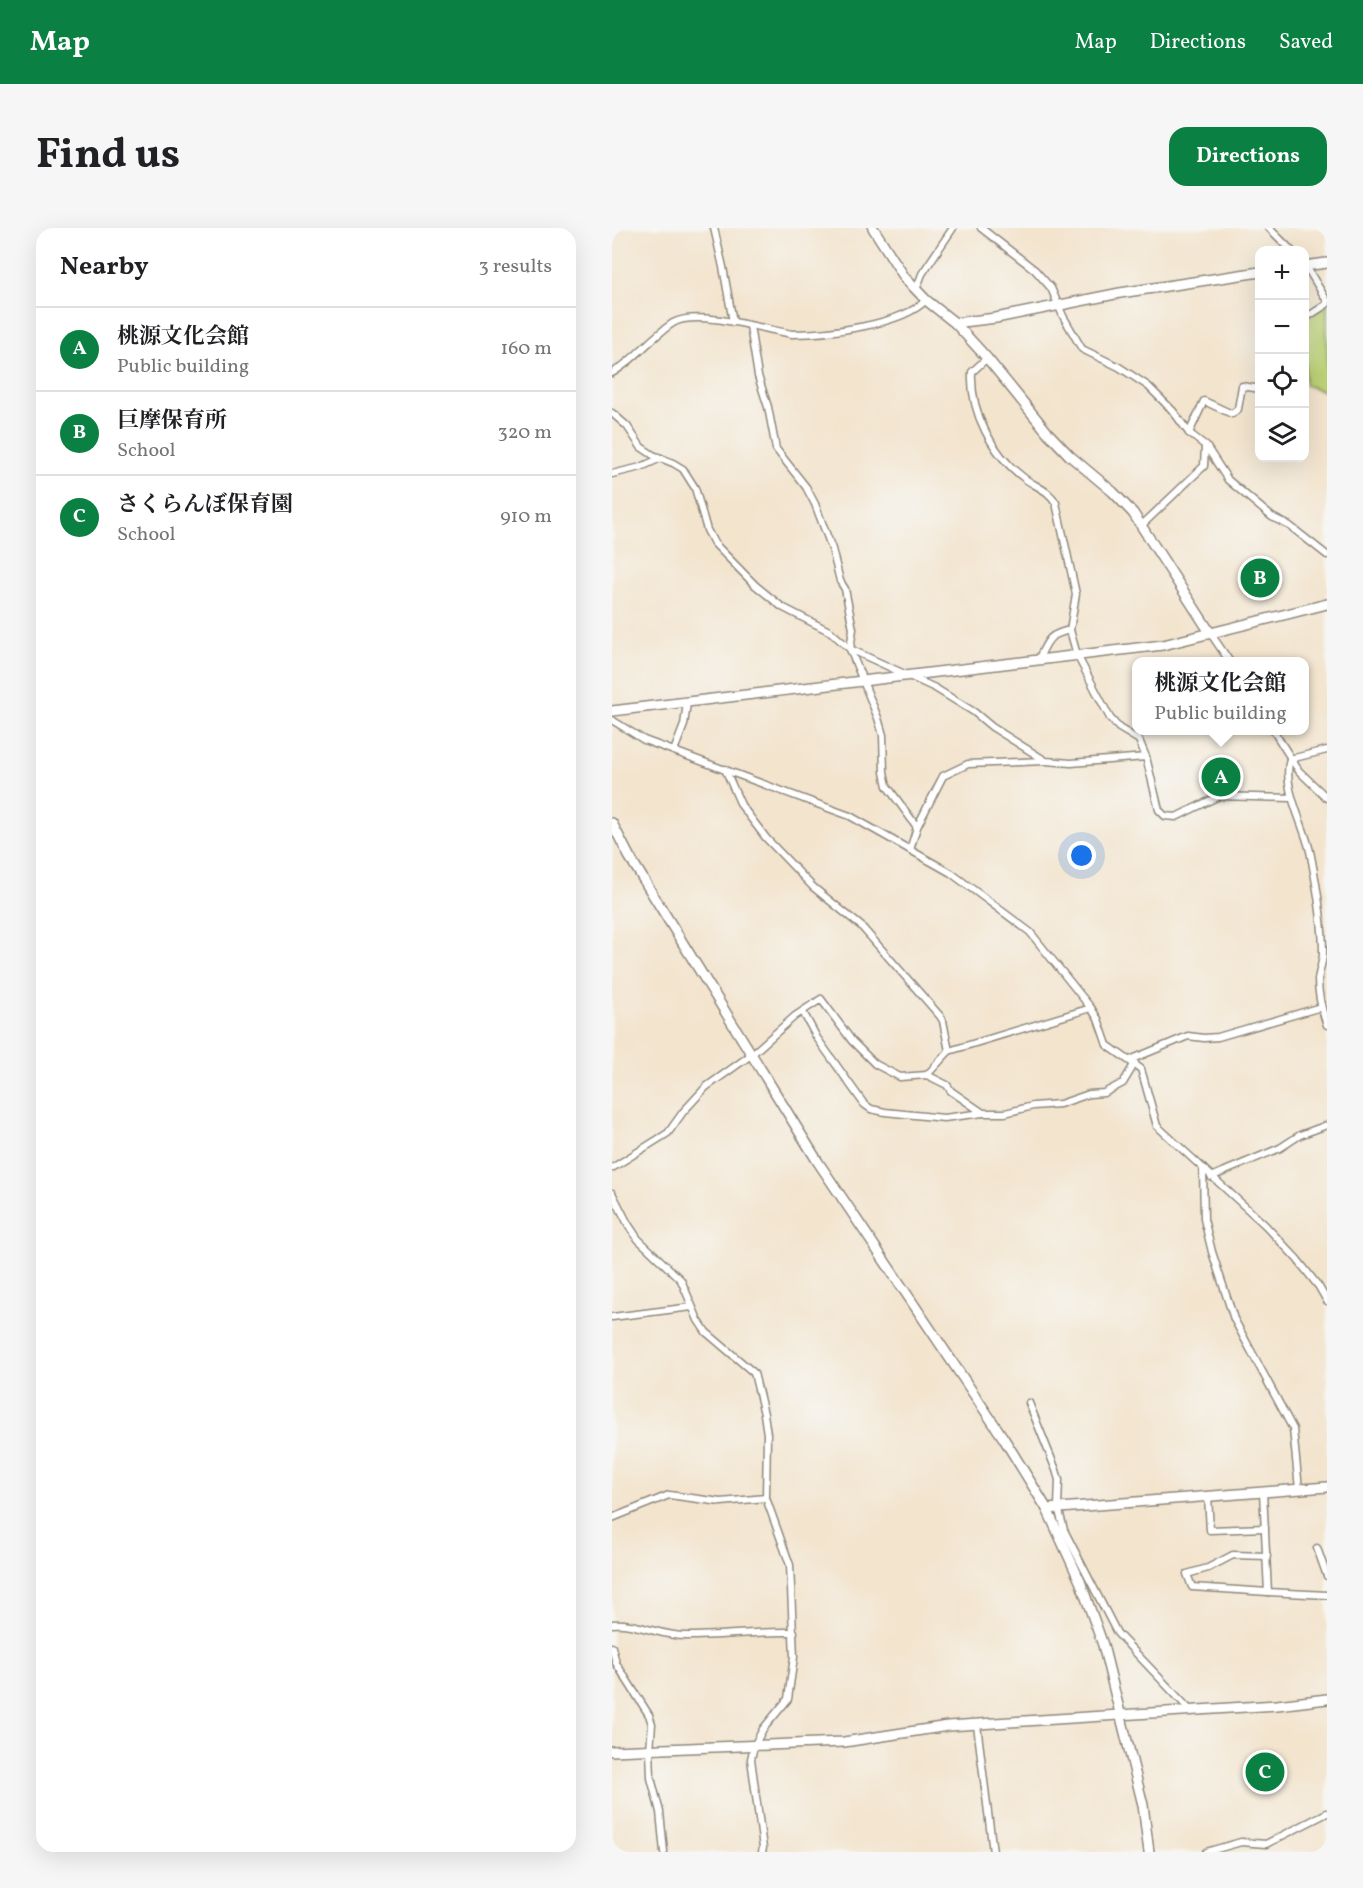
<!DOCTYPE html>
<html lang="en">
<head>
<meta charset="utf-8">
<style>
	:root { --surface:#fff; --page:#f6f6f6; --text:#202124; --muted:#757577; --line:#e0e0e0; --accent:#0b8043 }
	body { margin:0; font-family:Vollkorn,"Noto Serif JP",serif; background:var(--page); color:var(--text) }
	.controls { position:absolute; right:18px; top:18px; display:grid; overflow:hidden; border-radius:12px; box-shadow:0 6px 24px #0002 }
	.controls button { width:54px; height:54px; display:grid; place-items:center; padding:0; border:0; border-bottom:2px solid var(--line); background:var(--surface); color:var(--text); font:30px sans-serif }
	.you { position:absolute; left:470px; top:628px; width:21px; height:21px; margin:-15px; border:4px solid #fff; border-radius:50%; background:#1a73e8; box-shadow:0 0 0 9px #1a73e833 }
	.badge { display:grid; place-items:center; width:39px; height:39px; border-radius:50%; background:var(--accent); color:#fff; font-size:20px; font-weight:700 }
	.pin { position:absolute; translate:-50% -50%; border:3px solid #fff; box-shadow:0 2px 6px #0006 }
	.popup { position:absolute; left:520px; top:429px; width:177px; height:78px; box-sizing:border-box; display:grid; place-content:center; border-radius:12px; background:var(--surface); filter:drop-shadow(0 2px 4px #0005); font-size:20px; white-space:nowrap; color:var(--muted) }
	.popup b { font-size:22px; color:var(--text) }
	.popup::after { content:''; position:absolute; left:50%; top:100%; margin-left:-12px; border:12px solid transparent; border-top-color:var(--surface) }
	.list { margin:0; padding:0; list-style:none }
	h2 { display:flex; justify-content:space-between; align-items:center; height:78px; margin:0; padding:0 24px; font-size:26px }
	h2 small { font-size:20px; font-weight:400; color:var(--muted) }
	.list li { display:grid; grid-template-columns:39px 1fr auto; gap:18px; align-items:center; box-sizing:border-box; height:84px; padding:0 24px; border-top:2px solid var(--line) }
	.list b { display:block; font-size:22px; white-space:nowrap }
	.list p { margin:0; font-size:20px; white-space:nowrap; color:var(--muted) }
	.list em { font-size:20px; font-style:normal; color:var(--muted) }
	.icon { flex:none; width:33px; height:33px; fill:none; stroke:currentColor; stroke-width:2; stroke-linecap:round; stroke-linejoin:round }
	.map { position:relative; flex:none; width:715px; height:1624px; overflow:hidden; border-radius:18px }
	header { display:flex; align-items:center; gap:36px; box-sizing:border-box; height:84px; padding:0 30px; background:var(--accent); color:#fff }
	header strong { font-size:28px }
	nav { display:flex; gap:33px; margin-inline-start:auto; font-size:21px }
	.intro { display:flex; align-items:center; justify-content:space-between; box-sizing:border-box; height:144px; padding:0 36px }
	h1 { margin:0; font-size:42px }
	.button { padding:15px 27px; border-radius:18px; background:var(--accent); color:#fff; font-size:21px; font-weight:700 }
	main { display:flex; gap:36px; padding:0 36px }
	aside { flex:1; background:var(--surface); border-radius:18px; box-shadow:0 6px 24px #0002 }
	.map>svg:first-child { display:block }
	.green { fill:#bcd276; stroke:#747e50; stroke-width:1.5 }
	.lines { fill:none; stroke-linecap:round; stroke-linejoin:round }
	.street-casing { stroke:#8f887c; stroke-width:9 }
	.secondary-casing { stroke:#8f887c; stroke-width:12 }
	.street { stroke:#fff; stroke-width:6 }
	.secondary { stroke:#fff; stroke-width:9 }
</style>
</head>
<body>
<header>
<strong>Map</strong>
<nav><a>Map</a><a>Directions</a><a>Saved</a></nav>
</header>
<div class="intro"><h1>Find us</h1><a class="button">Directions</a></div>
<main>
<aside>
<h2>Nearby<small>3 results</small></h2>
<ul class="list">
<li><span class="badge">A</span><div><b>桃源文化会館</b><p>Public building</p></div><em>160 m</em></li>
<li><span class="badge">B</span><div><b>巨摩保育所</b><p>School</p></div><em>320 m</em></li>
<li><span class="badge">C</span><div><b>さくらんぼ保育園</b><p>School</p></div><em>910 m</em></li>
</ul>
</aside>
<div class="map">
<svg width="715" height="1624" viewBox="0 0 715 1624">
	<rect width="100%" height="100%" fill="#f6f6f2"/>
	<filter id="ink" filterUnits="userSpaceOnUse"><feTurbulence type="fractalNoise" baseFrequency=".0167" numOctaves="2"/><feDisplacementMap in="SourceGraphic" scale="12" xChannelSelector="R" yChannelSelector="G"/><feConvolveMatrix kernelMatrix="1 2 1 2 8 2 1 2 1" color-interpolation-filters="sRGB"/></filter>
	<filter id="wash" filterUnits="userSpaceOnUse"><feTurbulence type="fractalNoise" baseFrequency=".008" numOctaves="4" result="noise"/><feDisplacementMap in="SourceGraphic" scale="24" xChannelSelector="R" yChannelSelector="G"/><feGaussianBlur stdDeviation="1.35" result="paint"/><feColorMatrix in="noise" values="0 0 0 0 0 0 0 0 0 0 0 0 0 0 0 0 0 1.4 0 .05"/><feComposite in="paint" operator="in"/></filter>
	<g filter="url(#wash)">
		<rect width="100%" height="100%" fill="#f3e4ce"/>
		<!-- green -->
		<path class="green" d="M 715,76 L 715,164 L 693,157 L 693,91 Z"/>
	</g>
	<g filter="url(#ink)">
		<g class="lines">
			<defs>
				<g id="street">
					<path d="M 102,0 L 111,39 L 121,94"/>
					<path d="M 369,0 L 423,42 L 439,60 L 451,88 L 470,121 L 507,139 L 536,158 L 561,183 L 577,205 L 594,218 L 616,252 L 660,289 L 678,298 L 715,327"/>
					<path d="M 657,0 L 679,22"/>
					<path d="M 694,38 L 715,73"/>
					<path d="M 304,62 L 310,46 L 341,0"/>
					<path d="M 692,91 L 715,76"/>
					<path d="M 138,98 L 146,148 L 156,179 L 164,221 L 194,259 L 203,276 L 220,321 L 228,353 L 233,361 L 241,401 L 238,421 L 266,490 L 271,507 L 272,544 L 275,558 L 305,599"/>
					<path d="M 375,130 L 360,144 C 358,184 380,226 412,250 C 424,259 437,262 444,275 L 464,366 L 458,402 L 465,427 L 498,490 L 507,500 L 527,512 L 534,529 L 547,582 L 553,588 L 564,589 L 607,568 L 680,570"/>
					<path d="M 0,145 C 23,132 39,109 61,95 C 84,81 152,101 180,106 C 214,106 291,97 314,72"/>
					<path d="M 0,185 L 15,198 L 29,219 L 41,227 L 61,235 L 71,241 L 83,260 L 95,302 L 102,315 L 143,357 L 170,379 L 219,404 L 238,421 L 323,460 L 362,484 L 380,499 L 434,533 L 459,535 L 534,529"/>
					<path d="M 577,205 L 592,173 L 620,186 L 626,181 L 630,158 L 648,161"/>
					<path d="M 0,246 L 29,239 L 49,230"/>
					<path d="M 530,297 L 592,238 L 593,218"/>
					<path d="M 599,406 L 618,434"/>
					<path d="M 426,432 C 436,413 435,407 458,402"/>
					<path d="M 0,492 L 32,512 L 238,588 L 339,645 L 418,704 L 479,780 L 486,791 L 495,817 L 529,841 L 545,898 L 653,997 L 685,1031 L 707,1059 L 715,1073"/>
					<path d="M 661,502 L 687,543 L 715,570"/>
					<path d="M 62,523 L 72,497 L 75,475"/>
					<path d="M 678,531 C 669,560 694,599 699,628 C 705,659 711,693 711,725 C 711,734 707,743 706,752 C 706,767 710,783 715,797"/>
					<path d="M 678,531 L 715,522"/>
					<path d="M 113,541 L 129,577 L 154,610 L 201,659 L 249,698 L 328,788 L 331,793 L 337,823"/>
					<path d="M 298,622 L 305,599 L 331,548 L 356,536 L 432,533"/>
					<path d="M 191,784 L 205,810 L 252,876 L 259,881 L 273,884 L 332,890 L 371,885"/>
					<path d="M 518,832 L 576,808 L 592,810 L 606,809 L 709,779"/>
					<path d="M 315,847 L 337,823 L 479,780"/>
					<path d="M 0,940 L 56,905 L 71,884 L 94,859 L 139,827 L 183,788 L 209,771 L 240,813 L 263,836 L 288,849 L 315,847 L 335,857 L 339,863 L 371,885 L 393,885 L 421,878 L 448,876 L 477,866 L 492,865 L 511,855 L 523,835"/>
					<path d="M 591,940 L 592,991 L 600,1024 L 622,1091 L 681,1201 L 687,1261"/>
					<path d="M 599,949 L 668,920 L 688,907 L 715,897"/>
					<path d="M 0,965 L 16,996 L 26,1011 L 69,1052 L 86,1092 L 94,1104 L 142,1145 L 152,1186 L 155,1206 L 154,1270 L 178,1337 L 182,1429 L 176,1471 L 151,1501 L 142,1518 L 139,1531 L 151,1620 L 150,1624"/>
					<path d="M 0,1089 L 80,1079"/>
					<path d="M 417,1175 L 444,1242 L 447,1252 L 446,1279 L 452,1302 L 505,1405 L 577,1481"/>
					<path d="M 651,1264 L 656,1364 L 715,1367"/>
					<path d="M 596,1268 L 598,1302 L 653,1300"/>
					<path d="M 0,1290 L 57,1267 L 109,1274 L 154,1270"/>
					<path d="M 705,1320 L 715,1348"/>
					<path d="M 655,1328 L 621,1327 L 596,1340 L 575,1346 L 580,1359 L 656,1364"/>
					<path d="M 0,1396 C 25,1394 48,1408 74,1408 C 110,1408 146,1403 182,1404"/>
					<path d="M 0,1419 L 4,1435 L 37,1487 L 40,1496 L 38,1522 L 39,1550 L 48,1584 L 52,1624"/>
					<path d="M 365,1497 L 381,1624"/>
					<path d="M 594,1624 L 629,1614 L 654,1616 L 715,1585"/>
				</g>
				<g id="secondary">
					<path d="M 261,0 L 293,50 L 314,72 L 343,95 L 375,130 L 436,205 L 458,228 L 501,264 L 521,285 L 599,406"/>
					<path d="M 692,38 L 715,35"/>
					<path d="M 343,95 L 384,90 L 508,65 L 648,44"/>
					<path d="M 0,483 L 551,417 L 715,376"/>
					<path d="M 0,595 L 17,628 L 206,934 L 392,1211 L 435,1281 L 468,1353 L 491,1417 L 531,1577 L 537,1624"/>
					<path d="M 435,1281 L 715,1259"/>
					<path d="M 0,1523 L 232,1514 L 336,1498 L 665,1477 L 715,1471"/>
				</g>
			</defs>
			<!-- street casing -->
			<use href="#street" class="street-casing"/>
			<!-- secondary casing -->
			<use href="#secondary" class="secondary-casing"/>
			<!-- street -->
			<use href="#street" class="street"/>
			<!-- secondary -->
			<use href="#secondary" class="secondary"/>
		</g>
	</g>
</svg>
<div class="controls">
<button>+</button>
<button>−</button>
<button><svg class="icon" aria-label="locate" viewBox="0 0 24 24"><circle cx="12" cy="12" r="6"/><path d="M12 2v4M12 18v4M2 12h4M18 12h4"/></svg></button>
<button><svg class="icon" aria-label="layers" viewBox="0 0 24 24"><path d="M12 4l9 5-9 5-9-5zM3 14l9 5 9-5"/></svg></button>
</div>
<div class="you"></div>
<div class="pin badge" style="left:609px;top:549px">A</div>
<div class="popup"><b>桃源文化会館</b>Public building</div>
<div class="pin badge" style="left:648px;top:350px">B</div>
<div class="pin badge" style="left:653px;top:1544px">C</div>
</div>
</main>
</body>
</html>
